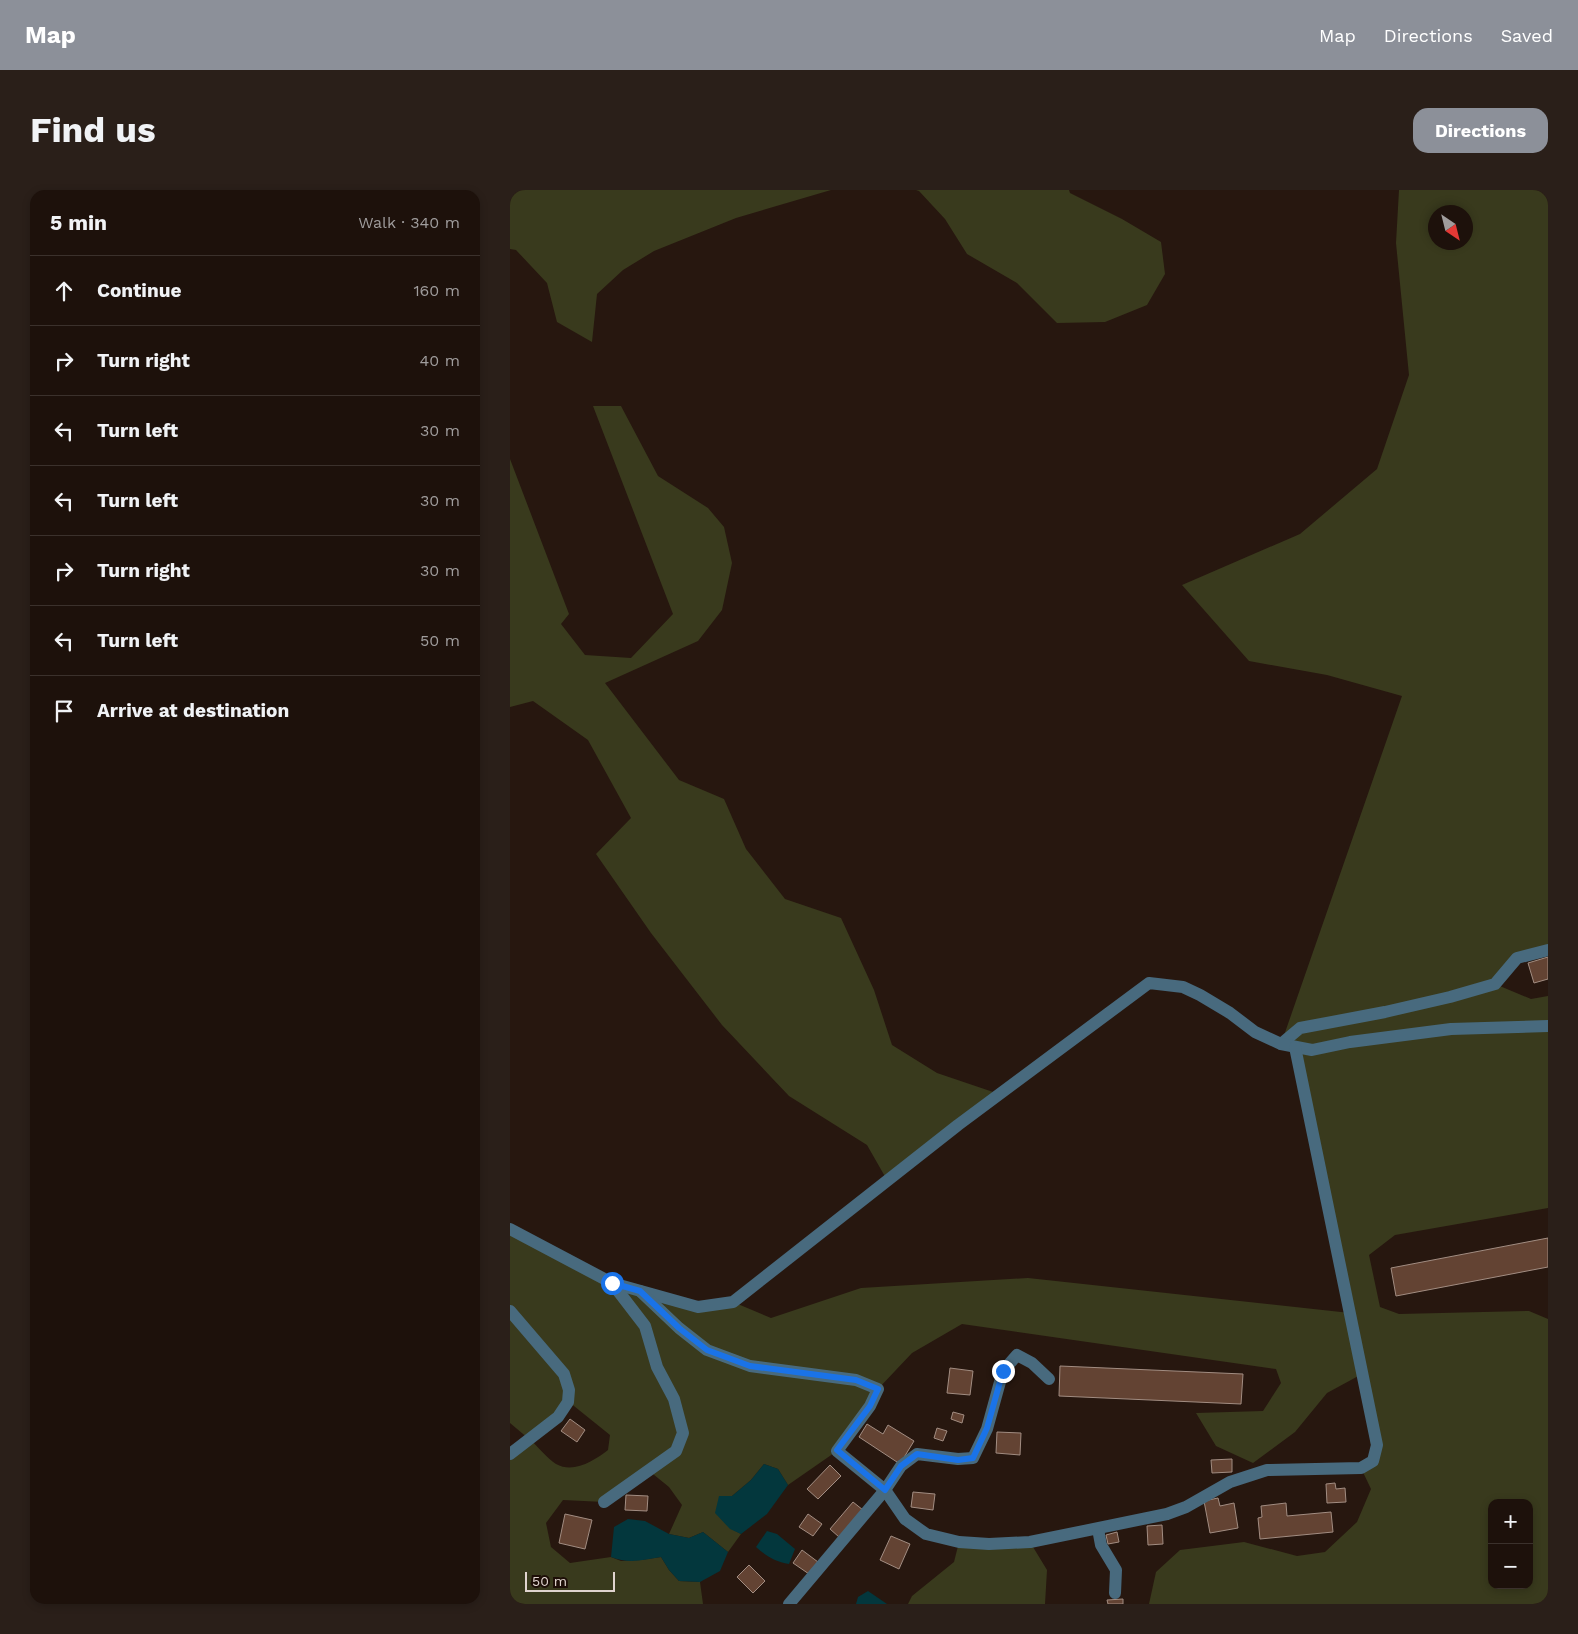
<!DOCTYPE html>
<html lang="en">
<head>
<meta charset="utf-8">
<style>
	:root { --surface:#1d110b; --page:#2a1f19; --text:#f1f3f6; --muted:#a09d9d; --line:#3b312c; --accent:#8c9099 }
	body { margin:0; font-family:"Work Sans",sans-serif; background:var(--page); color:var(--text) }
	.controls { position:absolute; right:15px; bottom:15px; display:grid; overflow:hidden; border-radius:10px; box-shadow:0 2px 8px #0003 }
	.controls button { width:45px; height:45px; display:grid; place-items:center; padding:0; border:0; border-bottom:1px solid var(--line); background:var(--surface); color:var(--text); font:25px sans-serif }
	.compass { position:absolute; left:918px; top:15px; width:45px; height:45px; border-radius:50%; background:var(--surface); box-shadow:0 2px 8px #0003; rotate:145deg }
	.scale { position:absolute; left:15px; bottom:12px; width:90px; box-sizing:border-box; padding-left:5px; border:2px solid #e0d4cf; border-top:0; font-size:14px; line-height:18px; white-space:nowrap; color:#e0d4cf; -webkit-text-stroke:4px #1d0e07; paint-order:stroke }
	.stop { position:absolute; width:15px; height:15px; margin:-11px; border:4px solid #1a73e8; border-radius:50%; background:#fff }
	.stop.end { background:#1a73e8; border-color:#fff; box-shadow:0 1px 5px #0008 }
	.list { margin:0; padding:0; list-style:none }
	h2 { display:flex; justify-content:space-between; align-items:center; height:65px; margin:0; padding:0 20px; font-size:21px }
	h2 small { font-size:16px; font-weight:400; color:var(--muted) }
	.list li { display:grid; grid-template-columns:32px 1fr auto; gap:15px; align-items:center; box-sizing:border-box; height:70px; padding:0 20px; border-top:1px solid var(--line) }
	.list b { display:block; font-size:19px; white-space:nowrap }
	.list em { font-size:16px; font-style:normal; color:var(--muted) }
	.icon { flex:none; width:28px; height:28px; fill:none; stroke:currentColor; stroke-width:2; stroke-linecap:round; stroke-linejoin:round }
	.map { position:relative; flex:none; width:1038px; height:1414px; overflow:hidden; border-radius:15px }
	header { display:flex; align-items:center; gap:30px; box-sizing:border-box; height:70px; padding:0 25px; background:var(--accent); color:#fff }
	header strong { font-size:24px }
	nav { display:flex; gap:28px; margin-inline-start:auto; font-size:18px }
	.intro { display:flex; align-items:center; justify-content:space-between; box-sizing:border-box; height:120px; padding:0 30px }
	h1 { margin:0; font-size:35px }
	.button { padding:12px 22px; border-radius:15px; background:var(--accent); color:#fff; font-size:18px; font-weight:700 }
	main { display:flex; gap:30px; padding:0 30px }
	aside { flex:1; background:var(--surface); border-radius:15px; box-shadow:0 2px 8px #0003 }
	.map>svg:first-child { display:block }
	.green { fill:#393a1d; fill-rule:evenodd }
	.water { fill:#03373d }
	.building { fill:#634333; stroke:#a28d82 }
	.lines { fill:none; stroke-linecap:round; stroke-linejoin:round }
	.minor { stroke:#486a7e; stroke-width:12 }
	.route { stroke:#1a73e8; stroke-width:6 }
</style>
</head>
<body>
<header>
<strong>Map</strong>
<nav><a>Map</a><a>Directions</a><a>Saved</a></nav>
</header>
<div class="intro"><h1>Find us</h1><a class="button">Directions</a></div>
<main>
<aside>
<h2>5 min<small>Walk · 340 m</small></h2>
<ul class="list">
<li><svg class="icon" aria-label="ahead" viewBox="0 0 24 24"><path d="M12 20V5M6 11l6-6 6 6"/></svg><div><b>Continue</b></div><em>160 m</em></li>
<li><svg class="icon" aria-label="right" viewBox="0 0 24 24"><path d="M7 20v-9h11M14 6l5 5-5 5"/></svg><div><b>Turn right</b></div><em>40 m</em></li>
<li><svg class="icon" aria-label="left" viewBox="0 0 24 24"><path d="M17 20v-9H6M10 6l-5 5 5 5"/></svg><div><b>Turn left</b></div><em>30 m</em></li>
<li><svg class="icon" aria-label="left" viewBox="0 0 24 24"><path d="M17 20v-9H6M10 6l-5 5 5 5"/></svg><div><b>Turn left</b></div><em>30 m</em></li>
<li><svg class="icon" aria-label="right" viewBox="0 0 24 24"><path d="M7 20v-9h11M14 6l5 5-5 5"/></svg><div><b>Turn right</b></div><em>30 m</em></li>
<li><svg class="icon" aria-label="left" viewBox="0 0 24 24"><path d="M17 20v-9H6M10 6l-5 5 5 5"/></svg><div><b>Turn left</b></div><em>50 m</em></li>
<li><svg class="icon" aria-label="arrive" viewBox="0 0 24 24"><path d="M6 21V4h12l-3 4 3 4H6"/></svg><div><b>Arrive at destination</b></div></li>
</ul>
</aside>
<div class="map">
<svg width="1038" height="1414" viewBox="0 0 1038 1414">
	<rect width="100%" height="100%" fill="#27170f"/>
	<!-- green -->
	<g class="green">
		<path d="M 0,0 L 321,0 L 226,28 L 144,61 L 113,80 L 87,104 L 82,152 L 47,132 L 37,93 L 6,60 L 0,59 Z"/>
		<path d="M 406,0 L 559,0 L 560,3 L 612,29 L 651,52 L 655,84 L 637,115 L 595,132 L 547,133 L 507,93 L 457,64 L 435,29 L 409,1 Z"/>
		<path d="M 889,0 L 1038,0 L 1038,760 L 1007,768 L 985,794 L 1021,809 L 1038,806 L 1038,1018 L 885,1045 L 859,1065 L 870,1117 L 889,1124 L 1019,1121 L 1038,1129 L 1038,1414 L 639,1414 L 646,1382 L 670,1360 L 734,1352 L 787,1366 L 815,1362 L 847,1332 L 861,1299 L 851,1278 L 863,1271 L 852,1184 L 817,1203 L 785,1242 L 743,1273 L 706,1256 L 686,1223 L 753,1221 L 771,1193 L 766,1179 L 452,1134 L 402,1163 L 368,1199 L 327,1261 L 278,1295 L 268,1279 L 254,1274 L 241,1290 L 222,1306 L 220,1338 L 231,1344 L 218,1362 L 193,1342 L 179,1348 L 159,1344 L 172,1315 L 159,1297 L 138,1280 L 94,1312 L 53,1310 L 36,1333 L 41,1357 L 60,1373 L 101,1367 L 111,1371 L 131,1370 L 151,1367 L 159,1380 L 169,1391 L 190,1392 L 193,1414 L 0,1414 L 0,1264 L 19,1249 L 0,1233 L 0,1039 L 102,1093 L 188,1117 L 223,1112 L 261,1128 L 351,1098 L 518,1088 L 840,1123 L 785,857 L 771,854 L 892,506 L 817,485 L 739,471 L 672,395 L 790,344 L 867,279 L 899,185 L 886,53 ZM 926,22 L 956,22 L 956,52 L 926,52 ZM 59,1212 L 100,1245 L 98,1260 C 85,1270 64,1284 46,1274 C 38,1269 27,1256 20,1249 ZM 982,1313 L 1019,1313 L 1019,1395 L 982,1395 Z"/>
		<path d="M 83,216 L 111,216 L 148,286 L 198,318 L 214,337 L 222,373 L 212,420 L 188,451 L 95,493 L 169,590 L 214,609 L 236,659 L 275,709 L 331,728 L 364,800 L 382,855 L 427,883 L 489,904 L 377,990 L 357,955 L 279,906 L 212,835 L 141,743 L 86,664 L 121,628 L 78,550 L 23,511 L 0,517 L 0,269 L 59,424 L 51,434 L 75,465 L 121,468 L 163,424 Z"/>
		<path d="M 449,1352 L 520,1352 L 537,1380 L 535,1414 L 398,1414 L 402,1406 L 444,1372 Z"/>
	</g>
	<!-- water -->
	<g class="water">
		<path d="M 254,1274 L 268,1279 L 278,1295 L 257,1324 L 231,1344 L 220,1339 L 205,1323 L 209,1306 L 222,1306 L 241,1290 Z"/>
		<path d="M 118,1329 L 135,1331 L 159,1344 L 179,1348 L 193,1342 L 218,1362 L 210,1381 L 190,1392 L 169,1391 L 159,1380 L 151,1367 C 134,1370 118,1374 101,1367 L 104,1337 Z"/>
		<path d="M 257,1341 L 267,1344 L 285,1359 L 279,1374 C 265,1372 256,1366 246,1357 Z"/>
		<path d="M 358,1401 L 377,1414 L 346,1414 L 348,1407 Z"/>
	</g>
	<!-- building -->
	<g class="building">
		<path d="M 1038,767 L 1038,789 L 1024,793 L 1018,773 Z"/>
		<path d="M 1038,1048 L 1038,1077 L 886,1106 L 881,1078 Z"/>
		<path d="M 550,1176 L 733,1184 L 731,1214 L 549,1206 Z"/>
		<path d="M 440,1178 L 463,1181 L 460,1205 L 437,1203 Z"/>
		<path d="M 443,1222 L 454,1225 L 452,1233 L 441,1229 Z"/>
		<path d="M 60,1229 L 75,1240 L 67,1252 L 51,1241 Z"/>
		<path d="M 357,1234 L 373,1244 L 378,1235 L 404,1251 L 390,1274 L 349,1247 Z"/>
		<path d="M 427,1238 L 437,1241 L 433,1251 L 424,1248 Z"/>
		<path d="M 487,1242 L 511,1243 L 510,1265 L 486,1263 Z"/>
		<path d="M 722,1269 L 722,1282 L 702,1283 L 701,1270 Z"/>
		<path d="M 320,1275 L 331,1286 L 308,1309 L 297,1299 Z"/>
		<path d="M 825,1293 L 826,1299 L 835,1298 L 836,1312 L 817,1313 L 816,1294 Z"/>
		<path d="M 403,1302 L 425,1304 L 423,1320 L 401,1317 Z"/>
		<path d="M 116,1305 L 138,1306 L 137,1321 L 115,1320 Z"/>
		<path d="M 708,1308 L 710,1316 L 724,1313 L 728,1338 L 700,1343 L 694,1311 Z"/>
		<path d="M 343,1312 L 353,1320 L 329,1347 L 320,1339 Z"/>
		<path d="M 776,1313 L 777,1326 L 821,1322 L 823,1342 L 750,1349 L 748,1328 L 752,1327 L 751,1316 Z"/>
		<path d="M 55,1324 L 82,1330 L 75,1359 L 49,1353 Z"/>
		<path d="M 298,1324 L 312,1334 L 303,1346 L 289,1337 Z"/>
		<path d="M 652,1335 L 653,1354 L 638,1355 L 637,1336 Z"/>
		<path d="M 607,1342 L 609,1352 L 598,1354 L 596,1345 Z"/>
		<path d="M 381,1346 L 400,1354 L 389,1379 L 370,1370 Z"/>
		<path d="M 292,1360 L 308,1372 L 299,1384 L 283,1373 Z"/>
		<path d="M 239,1375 L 255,1391 L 243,1403 L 227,1387 Z"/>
		<path d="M 613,1409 L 613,1414 L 598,1414 L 597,1410 Z"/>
	</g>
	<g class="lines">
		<!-- minor -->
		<g class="minor">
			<path d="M 771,854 L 790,838 L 875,822 L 940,807 L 985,794 L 1007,768 L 1038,760"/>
			<path d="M 0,1039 L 102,1093 L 188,1117 L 223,1112 L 448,935 L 639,793 L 673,797 L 690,805 L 720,823 L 745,842 L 771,854 L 802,860 L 840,852 L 941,839 L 1038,836"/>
			<path d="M 130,1101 L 169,1138 L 197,1160 L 240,1176 L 346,1190 L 368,1199 L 360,1216 L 327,1261 L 375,1300 L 395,1329 L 416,1344 L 449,1352 L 479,1354 L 520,1352 L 657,1324 L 676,1317 L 720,1292 L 757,1280 L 851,1278 L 863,1271 L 867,1255 L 785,857"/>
			<path d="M 0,1121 L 54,1184 L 59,1200 L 58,1212 L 48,1227 L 0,1264"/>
			<path d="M 94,1312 L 166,1261 L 173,1243 L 164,1209 L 147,1177 L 135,1136 L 102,1093"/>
			<path d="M 588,1339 L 591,1355 L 606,1380 L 605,1403"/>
			<path d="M 279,1414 L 375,1300 L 391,1276 L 407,1264 L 448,1269 L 463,1268 L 477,1239 L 493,1181 L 507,1165 L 522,1173 L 539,1189"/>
		</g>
	</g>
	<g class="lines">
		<!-- route -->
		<path class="route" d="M 102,1093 L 130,1101 L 169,1138 L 197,1160 L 240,1176 L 346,1190 L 368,1199 L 360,1216 L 327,1260 L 375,1300 L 391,1276 L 407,1264 L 448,1270 L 463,1268 L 477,1238 L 493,1181"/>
	</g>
</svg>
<div class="controls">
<button>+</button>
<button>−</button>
</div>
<svg class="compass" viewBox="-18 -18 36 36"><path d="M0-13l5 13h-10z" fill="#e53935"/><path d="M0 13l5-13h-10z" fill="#a09d9d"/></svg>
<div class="scale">50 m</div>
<div class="stop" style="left:102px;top:1093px"></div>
<div class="stop end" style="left:493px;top:1181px"></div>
</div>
</main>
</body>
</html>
